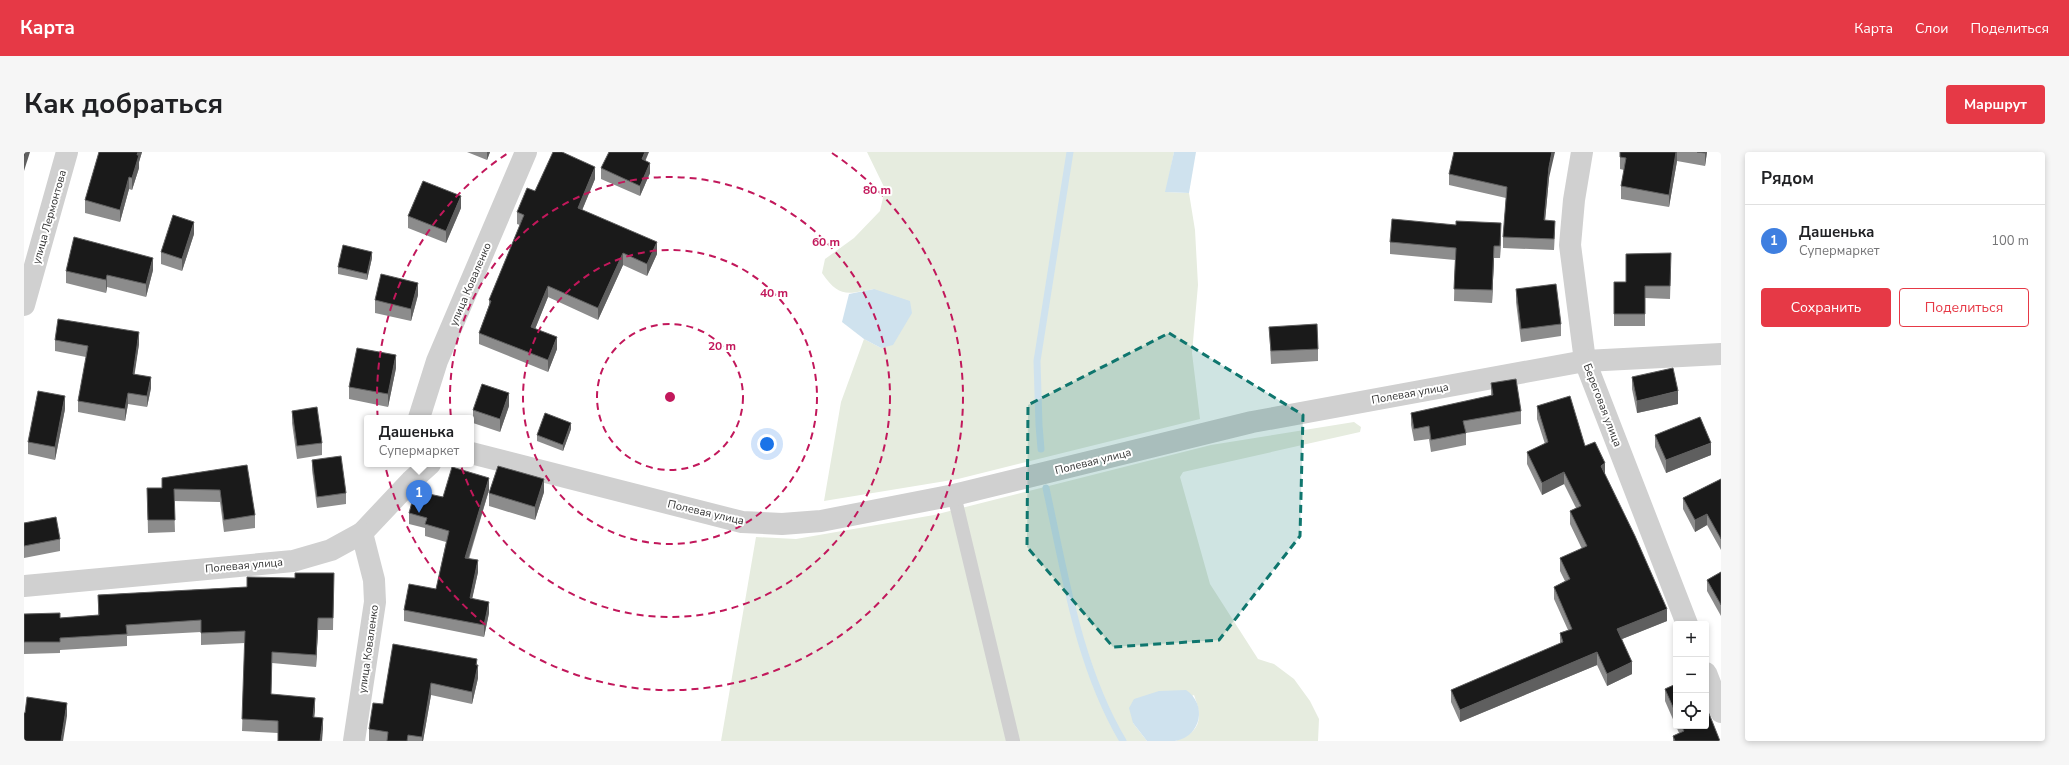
<!DOCTYPE html>
<html lang="ru">
<head>
<meta charset="utf-8">
<style>
	:root { --surface:#fff; --page:#f6f6f6; --text:#202124; --muted:#757577; --line:#e0e0e0; --accent:#e63946 }
	body { margin:0; font-family:"Nunito Sans",sans-serif; background:var(--page); color:var(--text) }
	.controls { position:absolute; right:12px; bottom:12px; display:grid; overflow:hidden; border-radius:4px; box-shadow:0 2px 6px #0003 }
	.controls button { width:36px; height:36px; display:grid; place-items:center; padding:0; border:0; border-bottom:1px solid var(--line); background:var(--surface); color:var(--text); font:20px sans-serif }
	.you { position:absolute; left:743px; top:292px; width:14px; height:14px; margin:-10px; border:3px solid #fff; border-radius:50%; background:#1a73e8; box-shadow:0 0 0 6px #1a73e833 }
	.badge { display:grid; place-items:center; width:26px; height:26px; border-radius:50%; background:var(--accent); color:#fff; font-size:13px; font-weight:700 }
	.pin { position:absolute; translate:-50% -33px; filter:drop-shadow(0 1px 2px #0008) }
	.pin::after { content:''; position:absolute; top:21px; width:14px; height:12px; background:inherit; clip-path:polygon(0 0,100% 0,50% 100%) }
	.popup { position:absolute; left:340px; top:263px; width:110px; height:52px; box-sizing:border-box; display:grid; place-content:center; border-radius:4px; background:var(--surface); filter:drop-shadow(0 1px 3px #0005); font-size:13px; white-space:nowrap; color:var(--muted) }
	.popup b { font-size:15px; color:var(--text) }
	.popup::after { content:''; position:absolute; left:50%; top:100%; margin-left:-8px; border:8px solid transparent; border-top-color:var(--surface) }
	.list { margin:0; padding:0; list-style:none }
	h2 { display:flex; justify-content:space-between; align-items:center; height:52px; margin:0; padding:0 16px; font-size:17px }
	h2 small { font-size:13px; font-weight:400; color:var(--muted) }
	.list li { display:grid; grid-template-columns:26px 1fr auto; gap:12px; align-items:center; box-sizing:border-box; height:72px; padding:0 16px; border-top:1px solid var(--line) }
	.list b { display:block; font-size:15px; white-space:nowrap }
	.list p { margin:0; font-size:13px; white-space:nowrap; color:var(--muted) }
	.list em { font-size:13px; font-style:normal; color:var(--muted) }
	.actions { display:flex; gap:8px; padding:12px 16px }
	.actions a { flex:1; padding:9px 0; border:1px solid var(--accent); border-radius:4px; text-align:center; font-size:14px; color:var(--accent) }
	.actions .main { background:var(--accent); color:#fff }
	.icon { flex:none; width:22px; height:22px; fill:none; stroke:currentColor; stroke-width:2; stroke-linecap:round; stroke-linejoin:round }
	.map { position:relative; flex:none; width:1697px; height:589px; overflow:hidden; border-radius:4px }
	header { display:flex; align-items:center; gap:24px; box-sizing:border-box; height:56px; padding:0 20px; background:var(--accent); color:#fff }
	header strong { font-size:19px }
	nav { display:flex; gap:22px; margin-inline-start:auto; font-size:14px }
	.intro { display:flex; align-items:center; justify-content:space-between; box-sizing:border-box; height:96px; padding:0 24px }
	h1 { margin:0; font-size:28px }
	.button { padding:10px 18px; border-radius:4px; background:var(--accent); color:#fff; font-size:14px; font-weight:700 }
	main { display:flex; gap:24px; padding:0 24px }
	aside { flex:1; background:var(--surface); border-radius:4px; box-shadow:0 2px 6px #0003 }
	.map>svg:first-child { display:block }
	.green { fill:#e6ecdf }
	.water { fill:#cfe2ee }
	.lines { fill:none; stroke-linecap:round; stroke-linejoin:round }
	.stream { stroke:#cfe2ee; stroke-width:7 }
	.lane { stroke:#d0d0d0; stroke-width:14 }
	.street { stroke:#d0d0d0; stroke-width:22 }
	.wall { fill:#8c8c8c }
	.shaded-wall { fill:#5f5f5f }
	.building { fill:#1a1a1a; stroke:#5f5f5f }
	.marked { fill:#0f766e; fill-opacity:0.2; stroke:#0f766e; stroke-width:3; stroke-dasharray:8 5; stroke-linejoin:round }
	.ring { fill:none; stroke:#c2185b; stroke-width:2; stroke-dasharray:7 5 }
	.labels { text-anchor:middle; stroke-width:4; stroke-linejoin:round; paint-order:stroke }
	.street-label { font-size:11px; fill:#333; stroke:#fff }
	.centre { fill:#c2185b; stroke:#fff; stroke-width:2 }
	.ring-label { font-size:12px; text-anchor:middle; font-weight:bold; fill:#c2185b; stroke:#fff; stroke-width:4; stroke-linejoin:round; paint-order:stroke }
</style>
</head>
<body>
<header>
<strong>Карта</strong>
<nav><a>Карта</a><a>Слои</a><a>Поделиться</a></nav>
</header>
<div class="intro"><h1>Как добраться</h1><a class="button">Маршрут</a></div>
<main>
<div class="map">
<svg width="1697" height="589" viewBox="0 0 1697 589">
	<rect width="100%" height="100%" fill="#fff"/>
	<!-- green -->
	<g class="green">
		<path d="M 843,0 L 1150,0 L 1142,40 L 1165,41 L 1171,78 L 1174,133 L 1168,201 L 1176,267 L 934,327 L 800,349 L 817,250 L 840,187 L 857,196 L 850,137 C 823,142 815,146 798,121 L 801,107 L 830,86 L 856,59 L 861,37 Z"/>
		<path d="M 1330,270 L 1337,275 L 1336,280 L 1159,320 L 1156,325 L 1186,432 L 1234,507 L 1250,512 L 1270,527 L 1286,549 L 1295,567 L 1294,589 L 1151,589 C 1177,580 1179,567 1170,543 L 1109,571 L 1123,589 L 697,589 L 732,385 L 772,387 L 910,363 L 1187,293 Z"/>
	</g>
	<!-- water -->
	<g class="water">
		<path d="M 1150,0 L 1172,0 L 1165,41 L 1141,40 Z"/>
		<path d="M 850,137 L 886,149 L 888,161 L 869,193 L 857,196 L 840,187 L 818,170 L 825,142 Z"/>
		<path d="M 1162,538 C 1183,552 1178,584 1151,589 C 1142,589 1132,589 1123,589 L 1109,571 L 1105,556 L 1110,547 L 1135,539 Z"/>
	</g>
	<g class="lines">
		<!-- stream -->
		<g class="stream">
			<path d="M 1017,297 L 1015,273 L 1013,209 L 1046,0"/>
			<path d="M 1022,336 C 1041,422 1054,513 1099,589"/>
		</g>
		<!-- lane -->
		<path class="lane" d="M 930,343 L 989,589"/>
		<!-- street -->
		<g class="street">
			<path d="M 1558,0 L 1550,48 L 1546,93 L 1561,209 L 1663,472"/>
			<path d="M 0,153 L 43,0"/>
			<path d="M 395,266 L 413,209 L 502,0"/>
			<path d="M 447,301 L 718,370 L 758,372 L 797,369 L 930,343 L 1228,270 L 1561,209 L 1697,202"/>
			<path d="M 0,434 L 269,409 L 307,398 L 338,381 L 387,329 L 406,312"/>
			<path d="M 1682,521 L 1697,560"/>
			<path d="M 330,589 L 351,450 L 350,428 L 338,381"/>
		</g>
	</g>
	<!-- wall -->
	<g class="wall">
		<path d="M 75,0 L 118,0 L 115,10 L 115,16 L 108,38 L 105,37 L 96,70 L 61,61 L 61,48 Z"/>
		<path d="M 443,0 L 466,0 L 463,8 Z"/>
		<path d="M 1596,0 L 1683,0 L 1681,14 L 1653,9 L 1645,55 L 1597,47 L 1597,34 L 1600,18 L 1596,17 Z"/>
		<path d="M 621,9 L 626,21 L 616,44 L 577,27 L 577,16 Z"/>
		<path d="M 1425,22 L 1525,26 L 1521,68 L 1531,80 L 1530,98 L 1479,96 L 1479,85 L 1482,46 L 1425,33 Z"/>
		<path d="M 571,27 L 558,58 L 633,102 L 623,124 L 599,113 L 574,168 L 524,145 L 511,177 L 533,197 L 524,220 L 455,192 L 455,181 L 465,153 L 465,148 L 496,73 L 493,72 L 493,60 L 511,39 Z"/>
		<path d="M 437,56 L 422,91 L 384,76 L 384,64 Z"/>
		<path d="M 170,82 L 158,119 L 137,112 L 137,100 Z"/>
		<path d="M 1477,83 L 1476,106 L 1470,106 L 1468,151 L 1430,149 L 1431,108 L 1366,102 L 1366,90 Z"/>
		<path d="M 348,106 L 343,128 L 314,122 L 314,115 Z"/>
		<path d="M 1647,114 L 1646,147 L 1621,146 L 1621,174 L 1590,174 L 1590,130 L 1602,130 Z"/>
		<path d="M 129,118 L 122,145 L 83,135 L 82,141 L 42,131 L 42,119 Z"/>
		<path d="M 1492,137 L 1537,172 L 1537,184 L 1497,190 L 1492,150 Z"/>
		<path d="M 394,143 L 387,169 L 351,161 L 351,148 Z"/>
		<path d="M 1245,175 L 1294,197 L 1294,209 L 1247,212 Z"/>
		<path d="M 31,188 L 115,192 L 110,222 L 127,236 L 123,255 L 104,252 L 101,269 L 54,260 L 54,249 L 62,205 L 31,199 Z"/>
		<path d="M 372,216 L 364,255 L 325,247 L 325,235 Z"/>
		<path d="M 1608,225 L 1654,252 L 1613,261 L 1608,237 Z"/>
		<path d="M 1467,231 L 1497,259 L 1497,272 L 1442,281 L 1442,293 L 1407,300 L 1405,287 L 1390,289 L 1387,273 L 1387,261 L 1467,244 Z"/>
		<path d="M 485,254 L 476,280 L 449,271 L 449,258 Z"/>
		<path d="M 1513,254 L 1561,294 L 1581,323 L 1643,469 L 1598,487 L 1608,522 L 1583,534 L 1573,513 L 1436,570 L 1427,550 L 1427,538 L 1536,492 L 1536,481 L 1544,478 L 1530,447 L 1530,435 L 1541,429 L 1536,419 L 1536,406 L 1558,397 L 1546,372 L 1546,359 L 1552,356 L 1540,332 L 1518,343 L 1503,312 L 1503,300 L 1521,292 L 1513,267 Z"/>
		<path d="M 41,257 L 31,308 L 4,302 L 4,290 Z"/>
		<path d="M 268,259 L 298,291 L 298,303 L 273,307 L 268,271 Z"/>
		<path d="M 547,277 L 539,299 L 513,289 L 513,283 Z"/>
		<path d="M 1631,283 L 1687,303 L 1642,321 L 1631,295 Z"/>
		<path d="M 288,308 L 322,341 L 322,352 L 293,356 L 288,318 Z"/>
		<path d="M 223,313 L 231,363 L 231,376 L 200,380 L 196,350 L 150,349 L 151,380 L 124,381 L 123,336 L 138,336 L 138,326 Z"/>
		<path d="M 1697,327 L 1697,398 L 1683,373 L 1671,380 L 1659,357 L 1659,346 Z"/>
		<path d="M 465,338 L 445,407 L 454,420 L 448,446 L 465,461 L 460,485 L 380,469 L 380,458 L 412,437 L 422,390 L 401,384 L 401,376 L 385,372 L 385,361 L 419,345 Z"/>
		<path d="M 520,340 L 511,368 L 465,354 L 465,341 Z"/>
		<path d="M 0,371 L 36,387 L 36,399 L 0,406 Z"/>
		<path d="M 1697,420 L 1697,464 L 1683,439 L 1683,428 Z"/>
		<path d="M 310,421 L 309,478 L 294,478 L 292,515 L 248,511 L 247,542 L 291,558 L 290,565 L 299,577 L 254,581 L 218,579 L 221,491 L 177,493 L 177,480 L 103,484 L 103,494 L 36,498 L 36,501 L 0,502 L 0,462 L 36,466 L 74,463 L 74,443 L 223,435 L 271,426 Z"/>
		<path d="M 369,492 L 453,513 L 454,526 L 448,552 L 407,543 L 399,589 L 345,589 L 345,577 L 359,552 Z"/>
		<path d="M 1652,532 L 1652,574 L 1682,574 L 1696,589 L 1649,589 L 1649,584 L 1655,581 L 1641,549 L 1641,537 Z"/>
	</g>
	<!-- shaded-wall -->
	<g class="shaded-wall">
		<path d="M 2,0 L 6,0 L 0,19 L 0,7 Z"/>
		<path d="M 114,0 L 118,0 L 115,10 L 115,16 L 108,38 L 108,26 Z"/>
		<path d="M 463,0 L 466,0 L 463,8 Z"/>
		<path d="M 621,0 L 625,0 L 618,17 L 618,7 Z"/>
		<path d="M 1528,0 L 1531,0 L 1525,26 L 1520,80 L 1520,68 L 1525,15 Z"/>
		<path d="M 1652,0 L 1653,0 L 1653,9 L 1645,55 L 1645,43 Z"/>
		<path d="M 1681,0 L 1683,0 L 1681,14 Z"/>
		<path d="M 626,11 L 626,21 L 616,44 L 616,34 Z"/>
		<path d="M 571,15 L 571,27 L 554,68 L 554,56 Z"/>
		<path d="M 105,25 L 105,37 L 96,70 L 96,58 Z"/>
		<path d="M 437,44 L 437,56 L 422,91 L 422,79 Z"/>
		<path d="M 170,70 L 170,82 L 158,119 L 158,107 Z"/>
		<path d="M 1477,71 L 1477,83 L 1476,106 L 1476,94 Z"/>
		<path d="M 633,90 L 633,102 L 623,124 L 623,112 Z"/>
		<path d="M 1470,94 L 1470,106 L 1468,151 L 1468,138 Z"/>
		<path d="M 348,100 L 348,106 L 343,128 L 343,122 Z"/>
		<path d="M 599,101 L 599,113 L 574,168 L 574,156 Z"/>
		<path d="M 129,106 L 129,118 L 122,145 L 122,132 Z"/>
		<path d="M 83,123 L 83,135 L 82,141 L 82,128 Z"/>
		<path d="M 394,131 L 394,143 L 387,169 L 387,157 Z"/>
		<path d="M 524,134 L 524,145 L 507,187 L 507,175 Z"/>
		<path d="M 115,180 L 115,192 L 109,233 L 109,222 Z"/>
		<path d="M 533,185 L 533,197 L 524,220 L 524,208 Z"/>
		<path d="M 372,203 L 372,216 L 364,255 L 364,242 Z"/>
		<path d="M 127,225 L 127,236 L 123,255 L 123,244 Z"/>
		<path d="M 1654,239 L 1654,252 L 1613,261 L 1613,249 Z"/>
		<path d="M 104,241 L 104,252 L 101,269 L 101,257 Z"/>
		<path d="M 485,241 L 485,254 L 476,280 L 476,267 Z"/>
		<path d="M 41,244 L 41,257 L 31,308 L 31,295 Z"/>
		<path d="M 547,271 L 547,277 L 539,299 L 539,293 Z"/>
		<path d="M 1687,291 L 1687,303 L 1642,321 L 1642,308 Z"/>
		<path d="M 1581,311 L 1581,324 L 1577,314 Z"/>
		<path d="M 1540,320 L 1540,332 L 1518,343 L 1518,331 Z"/>
		<path d="M 465,326 L 465,338 L 441,417 L 441,406 Z"/>
		<path d="M 520,327 L 520,340 L 511,368 L 511,355 Z"/>
		<path d="M 1683,362 L 1683,373 L 1671,380 L 1671,368 Z"/>
		<path d="M 454,408 L 454,420 L 446,457 L 446,446 Z"/>
		<path d="M 465,450 L 465,461 L 460,485 L 460,473 Z"/>
		<path d="M 1643,457 L 1643,469 L 1593,489 L 1593,477 Z"/>
		<path d="M 294,466 L 294,478 L 292,515 L 292,503 Z"/>
		<path d="M 1573,500 L 1573,513 L 1436,570 L 1436,558 Z"/>
		<path d="M 453,507 L 453,519 L 454,513 L 454,526 L 448,552 L 448,540 Z"/>
		<path d="M 1608,510 L 1608,522 L 1583,534 L 1583,522 Z"/>
		<path d="M 407,531 L 407,543 L 399,589 L 398,589 L 398,585 Z"/>
		<path d="M 291,546 L 291,558 L 289,577 L 289,565 Z"/>
		<path d="M 43,551 L 43,564 L 39,589 L 37,589 Z"/>
		<path d="M 299,566 L 299,577 L 298,589 L 296,589 Z"/>
	</g>
	<!-- building -->
	<g class="building">
		<path d="M 0,0 L 2,0 L 0,7 Z"/>
		<path d="M 75,0 L 114,0 L 113,3 L 115,3 L 108,26 L 105,25 L 96,58 L 61,48 Z"/>
		<path d="M 529,0 L 538,0 L 571,15 L 554,56 L 633,90 L 623,112 L 599,101 L 574,156 L 524,134 L 507,175 L 533,185 L 524,208 L 455,181 L 467,149 L 465,148 L 500,63 L 493,60 L 503,36 L 511,39 Z"/>
		<path d="M 585,0 L 621,0 L 618,7 L 626,11 L 616,34 L 577,16 Z"/>
		<path d="M 1430,0 L 1528,0 L 1525,15 L 1520,68 L 1531,69 L 1530,87 L 1479,85 L 1483,35 L 1425,22 Z"/>
		<path d="M 1596,0 L 1652,0 L 1645,43 L 1597,34 L 1602,6 L 1596,5 Z"/>
		<path d="M 1673,0 L 1681,0 L 1681,1 Z"/>
		<path d="M 399,29 L 437,44 L 422,79 L 384,64 Z"/>
		<path d="M 149,63 L 170,70 L 158,107 L 137,100 Z"/>
		<path d="M 1368,67 L 1432,73 L 1432,69 L 1477,71 L 1476,94 L 1470,94 L 1468,138 L 1430,137 L 1432,96 L 1366,90 Z"/>
		<path d="M 50,85 L 129,106 L 122,132 L 83,123 L 82,128 L 42,119 Z"/>
		<path d="M 319,93 L 348,100 L 343,122 L 314,115 Z"/>
		<path d="M 1647,101 L 1646,134 L 1621,134 L 1621,162 L 1590,162 L 1590,130 L 1602,130 L 1602,102 Z"/>
		<path d="M 357,122 L 394,131 L 387,157 L 351,148 Z"/>
		<path d="M 1532,132 L 1537,172 L 1497,177 L 1492,137 Z"/>
		<path d="M 34,167 L 115,180 L 109,222 L 127,225 L 123,244 L 104,241 L 101,257 L 54,249 L 64,194 L 31,188 Z"/>
		<path d="M 1293,172 L 1294,197 L 1247,199 L 1245,175 Z"/>
		<path d="M 333,196 L 372,203 L 364,242 L 325,235 Z"/>
		<path d="M 1649,216 L 1654,239 L 1613,249 L 1608,225 Z"/>
		<path d="M 1492,227 L 1497,259 L 1439,269 L 1442,281 L 1407,288 L 1405,274 L 1390,277 L 1387,261 L 1469,243 L 1467,231 Z"/>
		<path d="M 458,232 L 485,241 L 476,267 L 449,258 Z"/>
		<path d="M 14,239 L 41,244 L 31,295 L 4,290 Z"/>
		<path d="M 1546,244 L 1561,294 L 1571,290 L 1581,311 L 1577,314 L 1611,384 L 1643,457 L 1593,477 L 1608,510 L 1583,522 L 1573,500 L 1436,558 L 1427,538 L 1539,490 L 1536,481 L 1548,477 L 1530,435 L 1546,427 L 1536,406 L 1563,394 L 1546,359 L 1557,354 L 1540,320 L 1518,331 L 1503,300 L 1524,290 L 1513,254 Z"/>
		<path d="M 293,255 L 298,291 L 273,294 L 268,259 Z"/>
		<path d="M 521,261 L 547,271 L 539,293 L 513,283 Z"/>
		<path d="M 1676,265 L 1687,291 L 1642,308 L 1631,283 Z"/>
		<path d="M 317,304 L 322,341 L 293,345 L 288,308 Z"/>
		<path d="M 223,313 L 231,363 L 200,368 L 196,338 L 150,337 L 151,368 L 124,368 L 123,336 L 138,336 L 138,326 Z"/>
		<path d="M 474,314 L 520,327 L 511,355 L 465,341 Z"/>
		<path d="M 428,315 L 465,326 L 441,406 L 454,408 L 446,446 L 465,450 L 460,473 L 380,458 L 385,432 L 412,437 L 425,379 L 401,372 L 403,366 L 385,361 L 391,339 L 419,345 Z"/>
		<path d="M 1697,327 L 1697,387 L 1683,362 L 1671,368 L 1659,346 Z"/>
		<path d="M 32,365 L 36,387 L 0,394 L 0,371 Z"/>
		<path d="M 1697,420 L 1697,453 L 1683,428 Z"/>
		<path d="M 271,421 L 310,421 L 309,466 L 294,466 L 292,503 L 248,500 L 247,542 L 291,546 L 289,565 L 299,566 L 296,589 L 254,589 L 254,569 L 218,567 L 221,479 L 177,481 L 177,468 L 102,473 L 103,482 L 36,486 L 36,490 L 0,490 L 0,462 L 36,461 L 36,466 L 75,463 L 74,443 L 223,435 L 223,425 L 271,426 Z"/>
		<path d="M 369,492 L 453,507 L 452,513 L 454,513 L 448,540 L 407,531 L 398,585 L 384,583 L 383,589 L 363,589 L 364,580 L 345,577 L 349,551 L 359,552 Z"/>
		<path d="M 1652,532 L 1652,562 L 1641,537 Z"/>
		<path d="M 3,545 L 43,551 L 37,589 L 0,589 L 0,561 L 1,561 Z"/>
		<path d="M 1682,554 L 1696,589 L 1651,589 L 1649,584 L 1660,579 L 1657,574 L 1682,574 Z"/>
	</g>
	<!-- marked area -->
	<path class="marked" d="M 1145,181 L 1279,263 L 1276,384 L 1195,488 L 1089,495 L 1003,395 L 1004,253 Z"/>
	<!-- distance rings -->
	<g class="ring">
		<circle cx="646" cy="245" r="73"/>
		<circle cx="646" cy="245" r="147"/>
		<circle cx="646" cy="245" r="220"/>
		<path d="M808 1A293 293 0 1 1 484 1"/>
	</g>
	<g class="labels">
		<!-- street labels -->
		<g class="street-label">
			<text transform="translate(25 65) rotate(-74)" y="4">улица Лермонтова</text>
			<text transform="translate(446 132) rotate(-67)" y="4">улица Коваленко</text>
			<text transform="translate(1386 241) rotate(-10)" y="4">Полевая улица</text>
			<text transform="translate(1579 253) rotate(69)" y="4">Береговая улица</text>
			<text transform="translate(1069 309) rotate(-14)" y="4">Полевая улица</text>
			<text transform="translate(682 360) rotate(13)" y="4">Полевая улица</text>
			<text transform="translate(220 413) rotate(-5)" y="4">Полевая улица</text>
			<text transform="translate(344 497) rotate(-82)" y="4">улица Коваленко</text>
		</g>
	</g>
	<circle cx="646" cy="245" r="6" class="centre"/>
	<g class="ring-label">
		<text x="853" y="42">80 m</text>
		<text x="802" y="94">60 m</text>
		<text x="750" y="145">40 m</text>
		<text x="698" y="198">20 m</text>
	</g>
</svg>
<div class="controls">
<button>+</button>
<button>−</button>
<button><svg class="icon" aria-label="locate" viewBox="0 0 24 24"><circle cx="12" cy="12" r="6"/><path d="M12 2v4M12 18v4M2 12h4M18 12h4"/></svg></button>
</div>
<div class="you"></div>
<div class="pin badge" style="left:395px;top:361px;background:#3f7fe0">1</div>
<div class="popup"><b>Дашенька</b>Супермаркет</div>
</div>
<aside>
<h2>Рядом<small></small></h2>
<ul class="list">
<li><span class="badge" style="background:#3f7fe0">1</span><div><b>Дашенька</b><p>Супермаркет</p></div><em>100 m</em></li>
</ul>
<div class="actions"><a class="main">Сохранить</a><a>Поделиться</a></div>
</aside>
</main>
</body>
</html>
